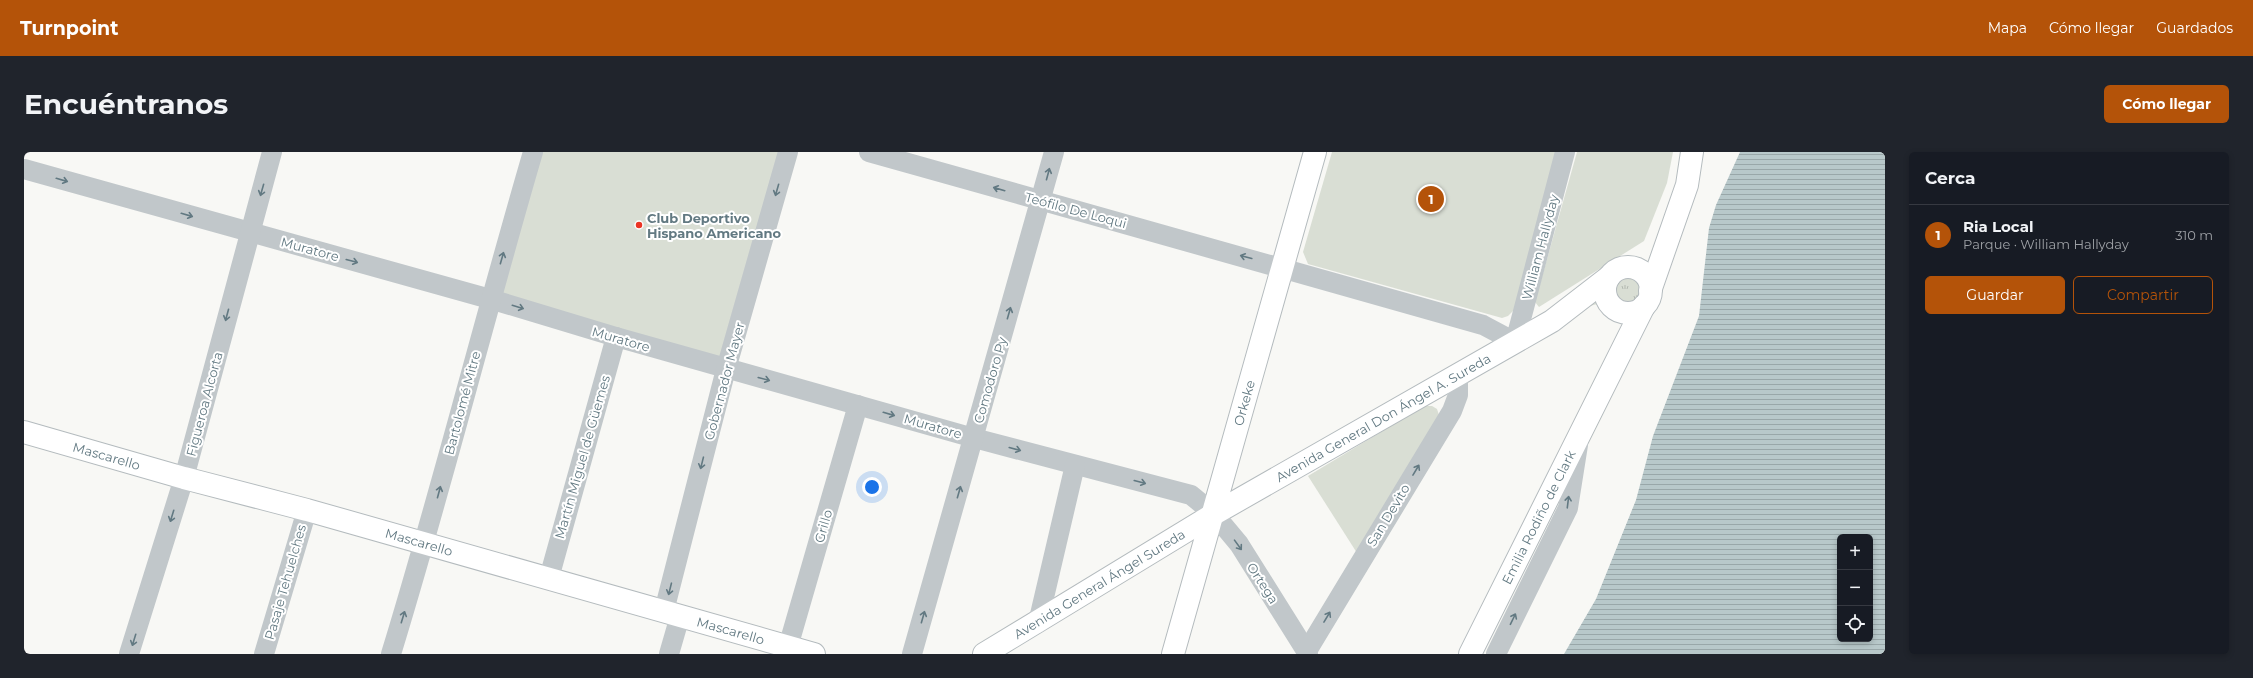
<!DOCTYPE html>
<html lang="es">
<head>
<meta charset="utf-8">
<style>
	:root { --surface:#171b24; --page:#20242c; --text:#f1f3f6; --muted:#9ea1a6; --line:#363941; --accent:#b45309 }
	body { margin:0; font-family:Montserrat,sans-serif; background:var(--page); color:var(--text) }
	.controls { position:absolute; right:12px; bottom:12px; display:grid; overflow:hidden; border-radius:6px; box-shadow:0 2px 6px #0003 }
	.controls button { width:36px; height:36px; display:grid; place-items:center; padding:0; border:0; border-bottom:1px solid var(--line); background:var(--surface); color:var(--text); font:20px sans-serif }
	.you { position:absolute; left:848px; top:335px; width:14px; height:14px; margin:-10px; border:3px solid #fff; border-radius:50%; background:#1a73e8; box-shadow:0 0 0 6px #1a73e833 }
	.badge { display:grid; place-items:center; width:26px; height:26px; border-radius:50%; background:var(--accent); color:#fff; font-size:13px; font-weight:700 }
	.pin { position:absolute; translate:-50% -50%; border:2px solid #fff; box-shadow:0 1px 4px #0006 }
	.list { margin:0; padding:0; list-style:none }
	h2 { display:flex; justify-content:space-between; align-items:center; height:52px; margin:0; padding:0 16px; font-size:17px }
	h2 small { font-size:13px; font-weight:400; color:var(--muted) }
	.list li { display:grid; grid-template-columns:26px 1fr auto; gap:12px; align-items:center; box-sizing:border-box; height:60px; padding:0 16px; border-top:1px solid var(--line) }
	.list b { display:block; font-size:15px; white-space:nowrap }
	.list p { margin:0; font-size:13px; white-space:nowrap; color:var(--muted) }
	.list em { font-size:13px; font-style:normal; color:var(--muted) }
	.actions { display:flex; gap:8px; padding:12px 16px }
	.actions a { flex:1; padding:9px 0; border:1px solid var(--accent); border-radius:6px; text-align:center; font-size:14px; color:var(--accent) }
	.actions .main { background:var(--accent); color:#fff }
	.icon { flex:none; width:22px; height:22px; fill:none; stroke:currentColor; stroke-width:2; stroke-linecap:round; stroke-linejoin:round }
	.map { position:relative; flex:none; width:1861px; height:502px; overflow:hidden; border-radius:6px }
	header { display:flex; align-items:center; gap:24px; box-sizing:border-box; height:56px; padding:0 20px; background:var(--accent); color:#fff }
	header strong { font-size:19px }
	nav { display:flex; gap:22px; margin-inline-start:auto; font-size:14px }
	.intro { display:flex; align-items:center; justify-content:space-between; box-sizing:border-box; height:96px; padding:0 24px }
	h1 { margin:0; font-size:28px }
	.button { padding:10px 18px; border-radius:6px; background:var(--accent); color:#fff; font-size:14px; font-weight:700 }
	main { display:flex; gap:24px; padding:0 24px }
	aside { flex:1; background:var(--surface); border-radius:6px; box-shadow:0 2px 6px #0003 }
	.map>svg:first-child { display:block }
	.grass { fill:url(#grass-tufts) }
	.park { fill:#d9ded4 }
	.water { fill:url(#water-rules); fill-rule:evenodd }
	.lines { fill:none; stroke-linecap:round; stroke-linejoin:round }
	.major-casing { stroke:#b4bbbe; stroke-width:24 }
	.minor { stroke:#c1c7ca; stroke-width:20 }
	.major { stroke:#fff; stroke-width:22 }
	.oneway { stroke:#627982 }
	.poi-dot { fill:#eb3323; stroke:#fff; stroke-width:1.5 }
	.labels { text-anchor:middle; stroke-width:4; stroke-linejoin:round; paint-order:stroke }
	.street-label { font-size:13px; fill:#627982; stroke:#fff }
	.poi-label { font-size:13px; font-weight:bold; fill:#627982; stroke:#fff; text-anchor:start }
</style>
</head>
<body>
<header>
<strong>Turnpoint</strong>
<nav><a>Mapa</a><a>Cómo llegar</a><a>Guardados</a></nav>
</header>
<div class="intro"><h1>Encuéntranos</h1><a class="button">Cómo llegar</a></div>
<main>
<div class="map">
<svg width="1861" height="502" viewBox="0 0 1861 502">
	<defs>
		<pattern id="grass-tufts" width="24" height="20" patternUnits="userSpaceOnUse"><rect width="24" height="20" fill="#d9ded4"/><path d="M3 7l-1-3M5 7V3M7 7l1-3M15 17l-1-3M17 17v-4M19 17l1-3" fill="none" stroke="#b3b9b1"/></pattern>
		<pattern id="water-rules" width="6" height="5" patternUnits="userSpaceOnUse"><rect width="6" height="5" fill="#b8c8ca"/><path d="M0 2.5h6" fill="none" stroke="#99a7a9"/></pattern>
	</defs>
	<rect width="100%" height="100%" fill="#f8f8f5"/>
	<!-- grass -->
	<g class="grass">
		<circle cx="1605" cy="137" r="15"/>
		<path d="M 1580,136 L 1581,150 L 1562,155 Z"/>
	</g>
	<!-- park -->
	<g class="park">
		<path d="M 509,0 L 764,0 L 702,217 L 466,147 Z"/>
		<path d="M 1308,0 L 1533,0 L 1490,158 L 1484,164 L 1478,166 L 1284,112 L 1279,100 Z"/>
		<path d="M 1553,0 L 1649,0 L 1643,31 L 1620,89 L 1515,155 L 1511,150 Z"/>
		<path d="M 1400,254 L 1408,254 L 1413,257 L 1415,263 L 1333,401 L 1284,324 Z"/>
	</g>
	<!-- water -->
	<path class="water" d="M 1716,0 L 1861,0 L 1861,502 L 1540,502 L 1572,447 L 1612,348 L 1629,284 L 1675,164 L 1685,76 L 1692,53 ZM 1816,385 L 1846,385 L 1846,487 L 1816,487 Z"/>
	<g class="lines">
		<defs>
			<g id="major">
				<circle cx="1604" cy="138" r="23"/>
				<path d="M 1626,139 L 1663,33 L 1668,0"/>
				<path id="s1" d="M 0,280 L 160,326 L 283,358 L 790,502"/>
				<path id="s2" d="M 960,502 L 1190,362 L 1528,169 L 1585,125"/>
				<path id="s3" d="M 1149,502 L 1291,0"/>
				<path id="s4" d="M 1446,502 L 1620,154"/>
			</g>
		</defs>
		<!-- major casing -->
		<use href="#major" class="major-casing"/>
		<!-- minor -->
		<g class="minor">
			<path d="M 845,0 L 1459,173 L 1491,190 L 1541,0"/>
			<path d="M 0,17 L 466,147 L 592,185 L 950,286 L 1167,343 L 1190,362 L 1215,392 L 1284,502"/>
			<path d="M 525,426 L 592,185"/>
			<path d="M 640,459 L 702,217 L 764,0"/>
			<path d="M 1014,471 L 1051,313"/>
			<path d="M 764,495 L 834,253"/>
			<path d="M 1283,499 L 1428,259 L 1434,243 L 1434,224"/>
			<path d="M 105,502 L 160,326 L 248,0"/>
			<path d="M 240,502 L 283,358"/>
			<path d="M 367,502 C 418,336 460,167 509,0"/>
			<path d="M 645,502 L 656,464"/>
			<path d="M 888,502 L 1030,0"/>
			<path d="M 1472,502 L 1544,356 L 1554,293"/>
		</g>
		<!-- major -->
		<use href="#major" class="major"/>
	</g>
	<!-- one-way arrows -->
	<defs><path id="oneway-shaft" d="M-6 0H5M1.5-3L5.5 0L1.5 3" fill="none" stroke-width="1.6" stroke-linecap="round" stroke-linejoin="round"/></defs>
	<g class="oneway">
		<use href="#oneway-shaft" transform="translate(1024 22) rotate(-75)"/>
		<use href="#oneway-shaft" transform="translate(38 28) rotate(16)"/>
		<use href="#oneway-shaft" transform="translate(975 37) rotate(-164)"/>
		<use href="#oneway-shaft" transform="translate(238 38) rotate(106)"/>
		<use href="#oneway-shaft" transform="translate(753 38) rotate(106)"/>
		<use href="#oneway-shaft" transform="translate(163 63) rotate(16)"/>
		<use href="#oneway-shaft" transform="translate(1222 105) rotate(-165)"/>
		<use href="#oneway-shaft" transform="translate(478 106) rotate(-74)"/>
		<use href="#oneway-shaft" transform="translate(328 109) rotate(15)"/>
		<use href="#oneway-shaft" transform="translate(494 155) rotate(17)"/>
		<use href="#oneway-shaft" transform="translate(985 161) rotate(-74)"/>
		<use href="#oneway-shaft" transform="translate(203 163) rotate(105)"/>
		<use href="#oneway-shaft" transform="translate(740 227) rotate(15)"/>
		<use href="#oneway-shaft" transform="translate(865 262) rotate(16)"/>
		<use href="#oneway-shaft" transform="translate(991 297) rotate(15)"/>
		<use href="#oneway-shaft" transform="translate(678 311) rotate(104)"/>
		<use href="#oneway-shaft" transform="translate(1392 318) rotate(-59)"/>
		<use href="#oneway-shaft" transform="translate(1116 330) rotate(15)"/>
		<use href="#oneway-shaft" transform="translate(415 340) rotate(-75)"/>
		<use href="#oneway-shaft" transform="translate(935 340) rotate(-74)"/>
		<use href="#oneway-shaft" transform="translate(1544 350) rotate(-83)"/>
		<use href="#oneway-shaft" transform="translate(148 364) rotate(107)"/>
		<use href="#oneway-shaft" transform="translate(1214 393) rotate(54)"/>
		<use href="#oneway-shaft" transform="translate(646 437) rotate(104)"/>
		<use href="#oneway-shaft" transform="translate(379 465) rotate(-73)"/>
		<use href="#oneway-shaft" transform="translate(899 465) rotate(-74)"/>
		<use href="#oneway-shaft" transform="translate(1303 465) rotate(-59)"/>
		<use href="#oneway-shaft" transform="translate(1489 467) rotate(-64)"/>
		<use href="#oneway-shaft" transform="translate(110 488) rotate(107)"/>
	</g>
	<!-- markers -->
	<circle class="poi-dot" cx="615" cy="73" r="4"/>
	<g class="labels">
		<!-- street labels -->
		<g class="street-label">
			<text transform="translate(1052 58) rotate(15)" y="5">Teófilo De Loqui</text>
			<text transform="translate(1516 95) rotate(-75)" y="5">William Hallyday</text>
			<text transform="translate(286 97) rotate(15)" y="5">Muratore</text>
			<text transform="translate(597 187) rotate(16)" y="5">Muratore</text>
			<text transform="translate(966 228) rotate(-74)" y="5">Comodoro Py</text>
			<text transform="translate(700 229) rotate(-75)" y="5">Gobernador Mayer</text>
			<text transform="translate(438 251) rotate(-75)" y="5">Bartolomé Mitre</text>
			<text dy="5" stroke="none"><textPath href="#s3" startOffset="261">Orkeke</textPath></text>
			<text transform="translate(180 252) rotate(-75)" y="5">Figueroa Alcorta</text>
			<text dy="5" stroke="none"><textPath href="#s2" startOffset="464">Avenida General Don Ángel A. Sureda</textPath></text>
			<text transform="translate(909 274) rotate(16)" y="5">Muratore</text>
			<text dy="5" stroke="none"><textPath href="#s1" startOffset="86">Mascarello</textPath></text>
			<text transform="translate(558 305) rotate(-74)" y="5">Martín Miguel de Güemes</text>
			<text transform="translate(1364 363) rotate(-59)" y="5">San Devito</text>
			<text dy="5" stroke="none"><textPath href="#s4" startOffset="153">Emilia Rodiño de Clark</textPath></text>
			<text transform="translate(799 374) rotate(-74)" y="5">Grillo</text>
			<text dy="5" stroke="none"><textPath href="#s1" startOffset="410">Mascarello</textPath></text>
			<text transform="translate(261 430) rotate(-74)" y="5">Pasaje Tehuelches</text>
			<text transform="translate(1239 431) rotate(57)" y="5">Ortega</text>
			<text dy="5" stroke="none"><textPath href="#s2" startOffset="135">Avenida General Ángel Sureda</textPath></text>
			<text dy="5" stroke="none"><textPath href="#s1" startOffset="734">Mascarello</textPath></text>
		</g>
		<!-- poi labels -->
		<g class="poi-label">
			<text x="623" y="71">Club Deportivo<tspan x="623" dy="15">Hispano Americano</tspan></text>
		</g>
	</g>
</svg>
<div class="controls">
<button>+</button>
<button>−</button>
<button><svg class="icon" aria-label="locate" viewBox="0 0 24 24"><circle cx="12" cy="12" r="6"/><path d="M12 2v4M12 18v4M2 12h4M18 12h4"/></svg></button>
</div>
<div class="you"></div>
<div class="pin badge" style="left:1407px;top:47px">1</div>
</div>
<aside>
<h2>Cerca<small></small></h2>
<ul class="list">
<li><span class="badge">1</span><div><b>Ria Local</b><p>Parque · William Hallyday</p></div><em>310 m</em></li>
</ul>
<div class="actions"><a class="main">Guardar</a><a>Compartir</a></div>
</aside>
</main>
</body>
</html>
